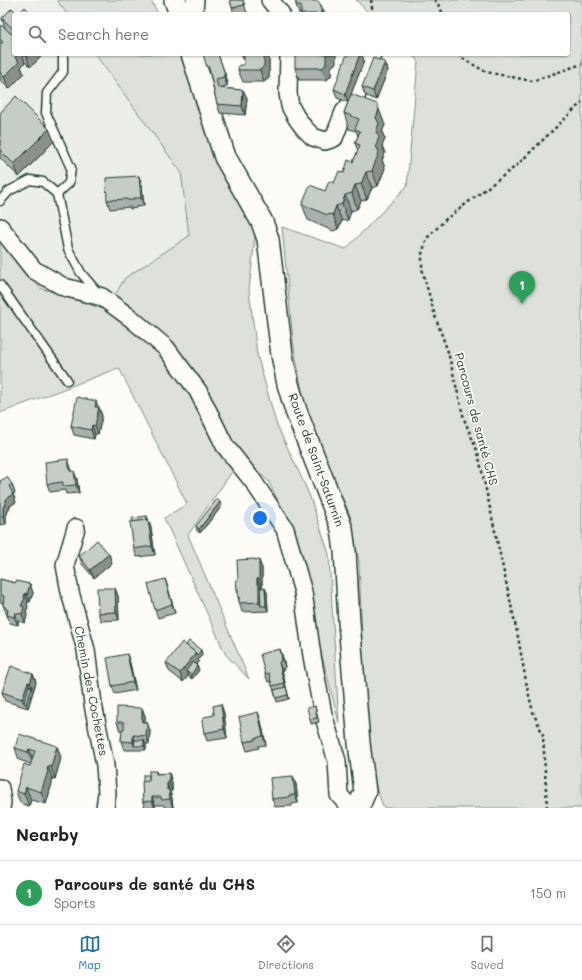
<!DOCTYPE html>
<html lang="en">
<head>
<meta charset="utf-8">
<style>
	:root { --surface:#fff; --page:#f2f2f2; --text:#202124; --muted:#757577; --line:#e0e0e0; --accent:#1f6fb2 }
	body { margin:0; font-family:Mali,sans-serif; background:var(--page); color:var(--text) }
	.you { position:absolute; left:260px; top:518px; width:14px; height:14px; margin:-10px; border:3px solid #fff; border-radius:50%; background:#1a73e8; box-shadow:0 0 0 6px #1a73e833 }
	.badge { display:grid; place-items:center; width:26px; height:26px; border-radius:50%; background:var(--accent); color:#fff; font-size:13px; font-weight:700 }
	.pin { position:absolute; translate:-50% -33px; filter:drop-shadow(0 1px 2px #0008) }
	.pin::after { content:''; position:absolute; top:21px; width:14px; height:12px; background:inherit; clip-path:polygon(0 0,100% 0,50% 100%) }
	.list { margin:0; padding:0; list-style:none }
	h2 { display:flex; justify-content:space-between; align-items:center; height:52px; margin:0; padding:0 16px; font-size:17px }
	h2 small { font-size:13px; font-weight:400; color:var(--muted) }
	.list li { display:grid; grid-template-columns:26px 1fr auto; gap:12px; align-items:center; box-sizing:border-box; height:64px; padding:0 16px; border-top:1px solid var(--line) }
	.list b { display:block; font-size:15px; white-space:nowrap }
	.list p { margin:0; font-size:13px; white-space:nowrap; color:var(--muted) }
	.list em { font-size:13px; font-style:normal; color:var(--muted) }
	.icon { flex:none; width:22px; height:22px; fill:none; stroke:currentColor; stroke-width:2; stroke-linecap:round; stroke-linejoin:round }
	.map { position:relative; flex:none; width:582px; height:808px; overflow:hidden }
	.search { position:absolute; background:var(--surface); box-shadow:0 1px 3px #0004; left:12px; right:12px; top:12px; height:44px; display:flex; align-items:center; gap:10px; box-sizing:border-box; padding:0 14px; border-radius:4px; color:var(--muted); font-size:15px }
	.sheet { height:116px; background:var(--surface) }
	nav { display:flex; justify-content:space-around; align-items:center; box-sizing:border-box; height:56px; border-top:1px solid var(--line); background:var(--surface); font-size:11px; color:var(--muted) }
	nav a { display:grid; justify-items:center; gap:2px }
	nav .on { color:var(--accent) }
	.map>svg:first-child { display:block }
	.built { fill:#eceee9 }
	.green { fill:#dde0db; stroke:#7e8e88 }
	.lines { fill:none; stroke-linecap:round; stroke-linejoin:round }
	.service-casing { stroke:#1f3d34; stroke-width:11 }
	.minor-casing { stroke:#1f3d34; stroke-width:20 }
	.tertiary-casing { stroke:#1f3d34; stroke-width:24 }
	.path { stroke:#1f3d34; stroke-width:2.5; stroke-dasharray:3 3; stroke-linecap:butt }
	.service { stroke:#fdfcf7; stroke-width:8 }
	.minor { stroke:#fdfcf7; stroke-width:17 }
	.tertiary { stroke:#fdfcf7; stroke-width:21 }
	.wall { fill:#aab0ab; stroke:#1f3d34 }
	.shaded-wall { fill:#8b908b; stroke:#1f3d34 }
	.building { fill:#c6cdc7; stroke:#1f3d34 }
	.labels { text-anchor:middle; stroke-width:3.5; stroke-linejoin:round; paint-order:stroke }
	.street-label { font-size:12px; fill:#1f3d34; stroke:#fdfcf7 }
</style>
</head>
<body>
<div class="map">
<svg width="582" height="808" viewBox="0 0 582 808">
	<rect width="100%" height="100%" fill="#fdfcf7"/>
	<filter id="ink" filterUnits="userSpaceOnUse"><feTurbulence type="fractalNoise" baseFrequency=".025" numOctaves="2"/><feDisplacementMap in="SourceGraphic" scale="8" xChannelSelector="R" yChannelSelector="G"/><feConvolveMatrix kernelMatrix="1 2 1 2 8 2 1 2 1" color-interpolation-filters="sRGB"/></filter>
	<g filter="url(#ink)">
		<!-- built -->
		<path class="built" d="M 0,0 L 57,0 L 67,14 L 14,14 L 14,54 L 96,54 L 182,172 L 189,236 L 96,322 L 0,306 Z"/>
		<!-- green -->
		<g class="green">
			<path d="M 57,0 L 151,0 L 158,14 L 67,14 Z"/>
			<path d="M 356,0 L 582,0 L 582,808 L 384,808 L 377,791 L 366,742 L 359,562 L 350,515 L 323,455 L 305,409 L 293,341 L 282,227 L 346,249 L 407,186 L 418,61 L 411,54 L 568,54 L 568,14 L 370,14 Z"/>
			<path d="M 95,54 L 180,54 L 256,229 L 249,290 L 257,354 L 276,423 L 309,494 L 329,554 L 339,723 L 289,525 L 269,482 L 243,456 L 188,535 L 249,679 L 226,655 L 164,518 L 187,504 L 119,368 L 0,413 L 0,236 L 40,288 L 106,310 L 125,278 L 189,236 L 181,172 Z"/>
		</g>
		<g class="lines">
			<defs>
				<g id="service">
					<path d="M 57,194 L 69,183 L 71,168 L 46,113 L 47,93 L 63,72 L 63,54"/>
					<path d="M 0,201 L 9,191 L 30,180 L 43,182 L 57,194 L 68,249 L 81,273 L 98,293"/>
					<path d="M 0,285 L 67,380"/>
				</g>
				<g id="minor">
					<path d="M 270,0 L 281,14"/>
					<path d="M 189,14 L 194,10 L 195,0"/>
					<path d="M 289,54 L 288,93 L 290,106 L 296,117 L 304,128 L 313,137 L 325,141 L 334,138 L 344,112 L 356,97 L 372,54"/>
					<path d="M 0,227 L 34,270 L 64,287 L 102,297 L 132,319 L 166,348 L 198,391 L 225,446 L 253,481 L 285,529 L 303,592 L 312,656 L 323,714 L 337,761 L 339,795 L 351,808"/>
					<path d="M 76,528 L 65,565 L 70,592 L 86,650 L 93,704 L 105,765 L 107,793 L 105,808"/>
					<path d="M 0,788 L 2,802 L 1,808"/>
				</g>
				<g id="tertiary">
					<path d="M 175,0 L 180,14"/>
					<path d="M 192,54 L 225,157 L 262,222 L 268,239 L 282,355 L 288,384 L 296,411 L 342,529 L 345,551 L 349,622 L 359,743 L 365,792 L 358,808"/>
				</g>
			</defs>
			<!-- service casing -->
			<use href="#service" class="service-casing"/>
			<!-- minor casing -->
			<use href="#minor" class="minor-casing"/>
			<!-- tertiary casing -->
			<use href="#tertiary" class="tertiary-casing"/>
			<!-- path -->
			<g class="path">
				<path d="M 371,0 L 373,14"/>
				<path d="M 434,0 L 437,2 L 443,14"/>
				<path d="M 458,54 L 462,58 L 486,72 L 532,81 L 582,64"/>
				<path d="M 547,808 L 543,735 L 533,712 L 527,687 L 518,637 L 478,453 L 464,419 L 448,352 L 435,316 L 422,269 L 422,254 L 427,238 L 446,219 L 516,166 L 582,102"/>
			</g>
			<!-- service -->
			<use href="#service" class="service"/>
			<!-- minor -->
			<use href="#minor" class="minor"/>
			<!-- tertiary -->
			<use href="#tertiary" class="tertiary"/>
		</g>
		<!-- wall -->
		<g class="wall">
			<path d="M 230,0 L 243,0 L 247,13 L 245,14 L 234,14 Z"/>
			<path d="M 296,1 L 325,14 L 299,14 L 296,5 Z"/>
			<path d="M 14,14 L 14,54 L 39,54 L 41,57 L 30,67 L 25,62 L 21,67 L 24,74 L 9,89 L 0,80 L 0,26 L 5,28 L 2,18 Z"/>
			<path d="M 218,54 L 228,82 L 227,82 L 227,86 L 219,88 L 243,90 L 247,98 L 245,115 L 220,113 L 217,104 L 210,74 L 209,72 L 206,64 Z"/>
			<path d="M 241,54 L 267,54 L 269,59 L 269,78 L 264,82 L 243,82 L 238,70 L 244,65 L 244,59 L 243,59 Z"/>
			<path d="M 364,61 L 351,94 L 385,125 L 382,132 L 385,139 L 382,146 L 385,153 L 382,160 L 385,168 L 378,186 L 372,188 L 367,199 L 361,201 L 357,209 L 351,211 L 348,220 L 342,221 L 338,229 L 333,231 L 308,220 L 302,204 L 325,191 L 334,183 L 353,162 L 358,151 L 355,143 L 358,136 L 356,131 L 349,129 L 344,113 L 348,102 L 337,98 L 334,89 Z"/>
			<path d="M 385,62 L 388,70 L 376,100 L 365,95 L 362,87 Z"/>
			<path d="M 336,63 L 331,67 L 331,76 L 327,80 L 299,80 L 295,68 Z"/>
			<path d="M 0,113 L 49,129 L 54,141 L 19,177 L 0,158 Z"/>
			<path d="M 142,185 L 144,206 L 136,207 L 136,208 L 130,209 L 130,207 L 110,209 L 107,200 Z"/>
			<path d="M 99,407 L 102,416 L 98,434 L 95,434 L 94,439 L 74,435 L 71,426 Z"/>
			<path d="M 71,468 L 72,471 L 77,479 L 79,493 L 66,494 L 65,490 L 50,492 L 47,484 Z"/>
			<path d="M 0,481 L 12,484 L 15,493 L 13,494 L 16,502 L 10,506 L 6,516 L 6,524 L 0,525 Z"/>
			<path d="M 222,506 L 200,533 L 197,531 L 196,526 Z"/>
			<path d="M 147,516 L 151,528 L 155,555 L 137,557 L 134,549 L 133,522 Z"/>
			<path d="M 109,554 L 112,563 L 94,578 L 82,564 L 79,556 Z"/>
			<path d="M 255,560 L 262,568 L 262,587 L 260,587 L 267,592 L 268,611 L 242,612 L 238,597 L 238,593 L 237,589 L 238,580 Z"/>
			<path d="M 0,579 L 15,583 L 30,584 L 33,593 L 30,602 L 28,602 L 27,604 L 28,607 L 26,612 L 27,615 L 25,623 L 18,621 L 18,625 L 10,623 L 3,605 L 3,603 L 0,602 Z"/>
			<path d="M 165,579 L 175,613 L 158,618 L 155,610 Z"/>
			<path d="M 115,588 L 118,596 L 119,620 L 101,621 L 98,613 Z"/>
			<path d="M 186,645 L 201,650 L 202,654 L 198,660 L 199,661 L 196,664 L 199,670 L 192,679 L 188,676 L 183,682 L 169,671 L 166,663 Z"/>
			<path d="M 280,649 L 283,658 L 285,667 L 284,667 L 284,670 L 282,670 L 289,699 L 277,702 L 271,681 L 268,682 L 265,674 Z"/>
			<path d="M 127,654 L 130,663 L 136,690 L 115,694 L 112,686 Z"/>
			<path d="M 33,674 L 36,682 L 28,708 L 5,701 L 2,692 Z"/>
			<path d="M 315,706 L 319,722 L 311,724 L 310,719 Z"/>
			<path d="M 142,708 L 145,716 L 145,722 L 147,722 L 150,731 L 149,744 L 146,744 L 146,750 L 124,750 L 121,741 L 122,731 L 120,731 L 117,722 Z"/>
			<path d="M 258,712 L 261,721 L 266,745 L 258,746 L 259,748 L 247,751 L 244,742 Z"/>
			<path d="M 224,713 L 227,738 L 207,741 L 204,733 L 214,715 Z"/>
			<path d="M 57,746 L 61,758 L 55,779 L 52,778 L 52,783 L 46,804 L 31,800 L 29,806 L 20,803 L 16,791 L 31,764 L 19,760 L 15,748 Z"/>
			<path d="M 156,771 L 157,774 L 169,773 L 172,782 L 172,791 L 170,791 L 170,792 L 172,798 L 173,808 L 165,808 L 164,805 L 155,805 L 155,808 L 145,808 L 143,802 L 143,781 L 149,775 Z"/>
			<path d="M 296,784 L 298,803 L 292,804 L 292,806 L 275,807 L 272,799 Z"/>
		</g>
		<!-- shaded-wall -->
		<g class="shaded-wall">
			<path d="M 321,5 L 325,14 L 321,14 Z"/>
			<path d="M 17,54 L 22,54 L 25,62 L 21,67 L 24,74 L 9,89 L 4,77 Z"/>
			<path d="M 27,54 L 39,54 L 41,57 L 30,67 L 26,55 Z"/>
			<path d="M 264,54 L 267,54 L 269,59 L 269,78 L 264,82 L 260,70 Z"/>
			<path d="M 327,54 L 336,54 L 336,63 L 331,67 L 331,76 L 327,80 L 322,68 L 326,55 Z"/>
			<path d="M 360,54 L 362,54 L 364,61 L 348,102 L 345,94 Z"/>
			<path d="M 385,62 L 388,70 L 376,100 L 373,91 Z"/>
			<path d="M 224,74 L 227,82 L 227,86 L 224,77 Z"/>
			<path d="M 243,90 L 247,98 L 245,115 L 242,106 Z"/>
			<path d="M 379,109 L 385,125 L 382,132 L 385,139 L 382,146 L 385,153 L 382,160 L 385,168 L 378,186 L 372,171 L 376,146 L 376,118 Z"/>
			<path d="M 49,129 L 54,141 L 19,177 L 14,164 Z"/>
			<path d="M 366,172 L 372,188 L 367,199 L 361,184 Z"/>
			<path d="M 139,176 L 142,185 L 144,206 L 141,198 Z"/>
			<path d="M 355,185 L 361,201 L 357,209 L 352,193 Z"/>
			<path d="M 345,195 L 351,211 L 348,220 L 342,204 Z"/>
			<path d="M 336,206 L 342,221 L 338,229 L 333,214 Z"/>
			<path d="M 96,401 L 102,416 L 98,434 L 95,426 L 95,407 Z"/>
			<path d="M 92,425 L 95,434 L 94,439 L 91,430 Z"/>
			<path d="M 68,459 L 71,468 L 73,480 L 70,471 Z"/>
			<path d="M 74,471 L 77,479 L 79,493 L 76,485 Z"/>
			<path d="M 13,494 L 16,502 L 10,506 L 6,516 L 6,524 L 3,516 L 3,508 L 7,498 Z"/>
			<path d="M 220,502 L 222,506 L 200,533 L 199,529 Z"/>
			<path d="M 147,516 L 151,528 L 155,555 L 152,546 Z"/>
			<path d="M 109,554 L 112,563 L 94,578 L 90,570 Z"/>
			<path d="M 259,560 L 262,568 L 262,587 L 259,579 Z"/>
			<path d="M 165,579 L 168,587 L 175,613 L 172,604 Z"/>
			<path d="M 257,579 L 262,592 L 261,606 L 259,602 Z"/>
			<path d="M 30,584 L 33,593 L 30,602 L 27,594 Z"/>
			<path d="M 115,588 L 118,596 L 119,620 L 116,612 Z"/>
			<path d="M 265,588 L 267,592 L 268,611 L 266,606 Z"/>
			<path d="M 25,593 L 28,602 L 27,604 L 28,607 L 26,612 L 27,615 L 25,623 L 22,614 L 21,606 Z"/>
			<path d="M 15,613 L 18,621 L 18,625 L 14,617 Z"/>
			<path d="M 280,649 L 283,658 L 285,667 L 282,659 Z"/>
			<path d="M 201,650 L 202,654 L 198,660 L 199,661 L 189,674 L 186,671 L 188,676 L 183,682 L 180,673 L 196,653 Z"/>
			<path d="M 127,654 L 130,663 L 136,690 L 133,682 Z"/>
			<path d="M 279,662 L 282,670 L 289,699 L 284,683 Z"/>
			<path d="M 197,666 L 199,670 L 192,679 L 191,675 Z"/>
			<path d="M 33,674 L 36,682 L 28,708 L 26,704 L 24,703 L 22,699 L 28,682 L 31,690 L 32,687 L 30,683 Z"/>
			<path d="M 221,704 L 224,713 L 227,738 L 224,729 Z"/>
			<path d="M 142,708 L 145,716 L 145,730 L 142,722 Z"/>
			<path d="M 258,712 L 261,721 L 266,745 L 263,736 Z"/>
			<path d="M 147,722 L 150,731 L 149,744 L 146,736 Z"/>
			<path d="M 133,735 L 136,744 L 134,746 L 133,742 Z"/>
			<path d="M 144,740 L 146,744 L 146,750 L 144,746 Z"/>
			<path d="M 57,746 L 61,758 L 55,779 L 51,767 Z"/>
			<path d="M 29,749 L 34,762 L 33,764 L 28,752 Z"/>
			<path d="M 48,766 L 52,778 L 52,783 L 46,804 L 41,792 Z"/>
			<path d="M 169,773 L 172,782 L 172,791 L 169,783 Z"/>
			<path d="M 293,776 L 296,784 L 298,803 L 295,795 Z"/>
			<path d="M 167,783 L 172,798 L 173,808 L 167,790 Z"/>
			<path d="M 26,787 L 31,800 L 29,806 L 24,794 Z"/>
			<path d="M 152,797 L 155,805 L 155,808 L 152,801 Z"/>
		</g>
		<!-- building -->
		<g class="building">
			<path d="M 230,0 L 243,0 L 244,5 L 232,8 Z"/>
			<path d="M 296,1 L 318,1 L 321,5 L 321,14 L 301,14 L 301,5 L 296,5 Z"/>
			<path d="M 25,7 L 32,14 L 18,14 Z"/>
			<path d="M 12,8 L 18,14 L 14,14 L 14,30 L 2,18 Z"/>
			<path d="M 0,26 L 3,26 L 11,34 L 14,31 L 14,54 L 17,54 L 15,58 L 19,62 L 4,77 L 0,72 L 0,45 L 3,42 L 0,39 Z"/>
			<path d="M 203,54 L 218,54 L 225,74 L 224,74 L 224,77 L 216,79 L 218,88 L 243,90 L 242,106 L 217,104 L 209,68 L 206,64 Z"/>
			<path d="M 244,54 L 264,54 L 264,66 L 260,70 L 238,70 L 239,65 L 244,65 Z"/>
			<path d="M 295,54 L 327,54 L 326,55 L 326,64 L 322,68 L 295,68 Z"/>
			<path d="M 347,54 L 360,54 L 345,94 L 334,89 Z"/>
			<path d="M 373,58 L 385,62 L 373,91 L 362,87 Z"/>
			<path d="M 351,94 L 377,104 L 379,109 L 376,118 L 379,123 L 376,132 L 379,137 L 376,146 L 379,152 L 372,171 L 366,172 L 361,184 L 355,185 L 352,193 L 345,195 L 342,204 L 336,206 L 333,214 L 327,215 L 302,204 L 310,185 L 325,191 L 329,181 L 334,183 L 339,171 L 344,173 L 348,160 L 353,162 L 360,145 L 355,143 L 360,131 L 355,129 L 359,119 L 344,113 Z"/>
			<path d="M 16,96 L 49,129 L 14,164 L 0,150 L 0,113 Z"/>
			<path d="M 139,176 L 141,198 L 133,198 L 133,200 L 127,200 L 127,199 L 107,200 L 106,178 Z"/>
			<path d="M 77,397 L 96,401 L 95,407 L 99,407 L 95,426 L 92,425 L 91,430 L 71,426 Z"/>
			<path d="M 68,459 L 70,471 L 74,471 L 76,485 L 63,486 L 63,482 L 47,484 L 45,462 Z"/>
			<path d="M 7,477 L 12,484 L 9,486 L 13,494 L 7,498 L 3,508 L 3,516 L 0,516 L 0,481 Z"/>
			<path d="M 217,499 L 220,502 L 199,529 L 196,526 Z"/>
			<path d="M 147,516 L 147,520 L 133,522 L 132,518 Z"/>
			<path d="M 148,520 L 152,546 L 134,549 L 130,522 Z"/>
			<path d="M 97,540 L 109,554 L 90,570 L 79,556 Z"/>
			<path d="M 255,559 L 255,560 L 259,560 L 259,579 L 257,579 L 257,584 L 259,584 L 259,602 L 239,603 L 239,597 L 238,597 L 238,589 L 237,589 L 236,580 L 238,580 L 237,560 Z"/>
			<path d="M 0,579 L 15,583 L 16,581 L 30,584 L 27,594 L 25,593 L 24,598 L 25,598 L 21,606 L 24,607 L 22,614 L 15,613 L 14,617 L 7,615 L 8,610 L 3,605 L 4,596 L 0,594 Z"/>
			<path d="M 165,579 L 172,604 L 155,610 L 148,584 Z"/>
			<path d="M 97,588 L 115,588 L 116,612 L 98,613 Z"/>
			<path d="M 260,588 L 265,588 L 266,606 L 261,606 Z"/>
			<path d="M 189,641 L 201,650 L 197,656 L 196,653 L 186,645 Z"/>
			<path d="M 182,642 L 196,653 L 180,673 L 166,663 Z"/>
			<path d="M 280,649 L 282,659 L 281,659 L 281,661 L 279,662 L 284,683 L 272,686 L 269,673 L 265,674 L 260,654 Z"/>
			<path d="M 127,654 L 133,682 L 112,686 L 107,658 Z"/>
			<path d="M 193,662 L 197,666 L 191,675 L 186,671 Z"/>
			<path d="M 11,666 L 33,674 L 30,683 L 28,682 L 22,699 L 2,692 Z"/>
			<path d="M 29,686 L 32,687 L 26,704 L 24,703 Z"/>
			<path d="M 286,687 L 288,695 L 276,698 L 274,690 Z"/>
			<path d="M 221,704 L 224,729 L 204,733 L 202,721 L 204,717 L 214,715 L 213,706 Z"/>
			<path d="M 315,706 L 317,718 L 310,719 L 307,708 Z"/>
			<path d="M 117,707 L 142,708 L 142,722 L 147,722 L 146,736 L 133,735 L 133,742 L 121,741 L 122,729 L 124,729 L 124,722 L 117,722 Z"/>
			<path d="M 258,712 L 263,736 L 255,738 L 255,740 L 244,742 L 239,717 Z"/>
			<path d="M 19,734 L 57,746 L 51,767 L 48,766 L 47,770 L 48,771 L 41,792 L 26,787 L 24,794 L 16,791 L 24,764 L 30,766 L 35,751 L 29,749 L 28,752 L 15,748 Z"/>
			<path d="M 135,740 L 144,740 L 144,746 L 134,746 Z"/>
			<path d="M 149,771 L 156,771 L 156,774 L 169,773 L 169,783 L 167,783 L 167,790 L 169,789 L 170,799 L 162,800 L 161,797 L 152,797 L 152,801 L 143,802 L 142,782 L 149,780 Z"/>
			<path d="M 143,775 L 149,775 L 149,780 L 143,781 Z"/>
			<path d="M 293,776 L 295,795 L 289,795 L 289,797 L 272,799 L 270,778 Z"/>
		</g>
	</g>
	<g class="labels">
		<!-- street labels -->
		<g class="street-label">
			<text transform="translate(476 419) rotate(75)" y="4">Parcours de santé CHS</text>
			<text transform="translate(316 460) rotate(70)" y="4">Route de Saint-Saturnin</text>
			<text transform="translate(91 691) rotate(79)" y="4">Chemin des Cochettes</text>
		</g>
	</g>
</svg>
<div class="you"></div>
<div class="pin badge" style="left:522px;top:304px;background:#2e9e5b">1</div>
<div class="search"><svg class="icon" aria-label="search" viewBox="0 0 24 24"><circle cx="10" cy="10" r="6"/><path d="M15 15l6 6"/></svg>Search here</div>
</div>
<section class="sheet">
<h2>Nearby<small></small></h2>
<ul class="list">
<li><span class="badge" style="background:#2e9e5b">1</span><div><b>Parcours de santé du CHS</b><p>Sports</p></div><em>150 m</em></li>
</ul>
</section>
<nav>
<a class="on"><svg class="icon" aria-label="map" viewBox="0 0 24 24"><path d="M3 6l6-2 6 2 6-2v14l-6 2-6-2-6 2zM9 4v14M15 6v14"/></svg>Map</a>
<a><svg class="icon" aria-label="directions" viewBox="0 0 24 24"><path d="M12 3l9 9-9 9-9-9zM9 14v-3h6M13 9l2 2-2 2"/></svg>Directions</a>
<a><svg class="icon" aria-label="saved" viewBox="0 0 24 24"><path d="M7 4h10v16l-5-4-5 4z"/></svg>Saved</a>
</nav>
</body>
</html>
